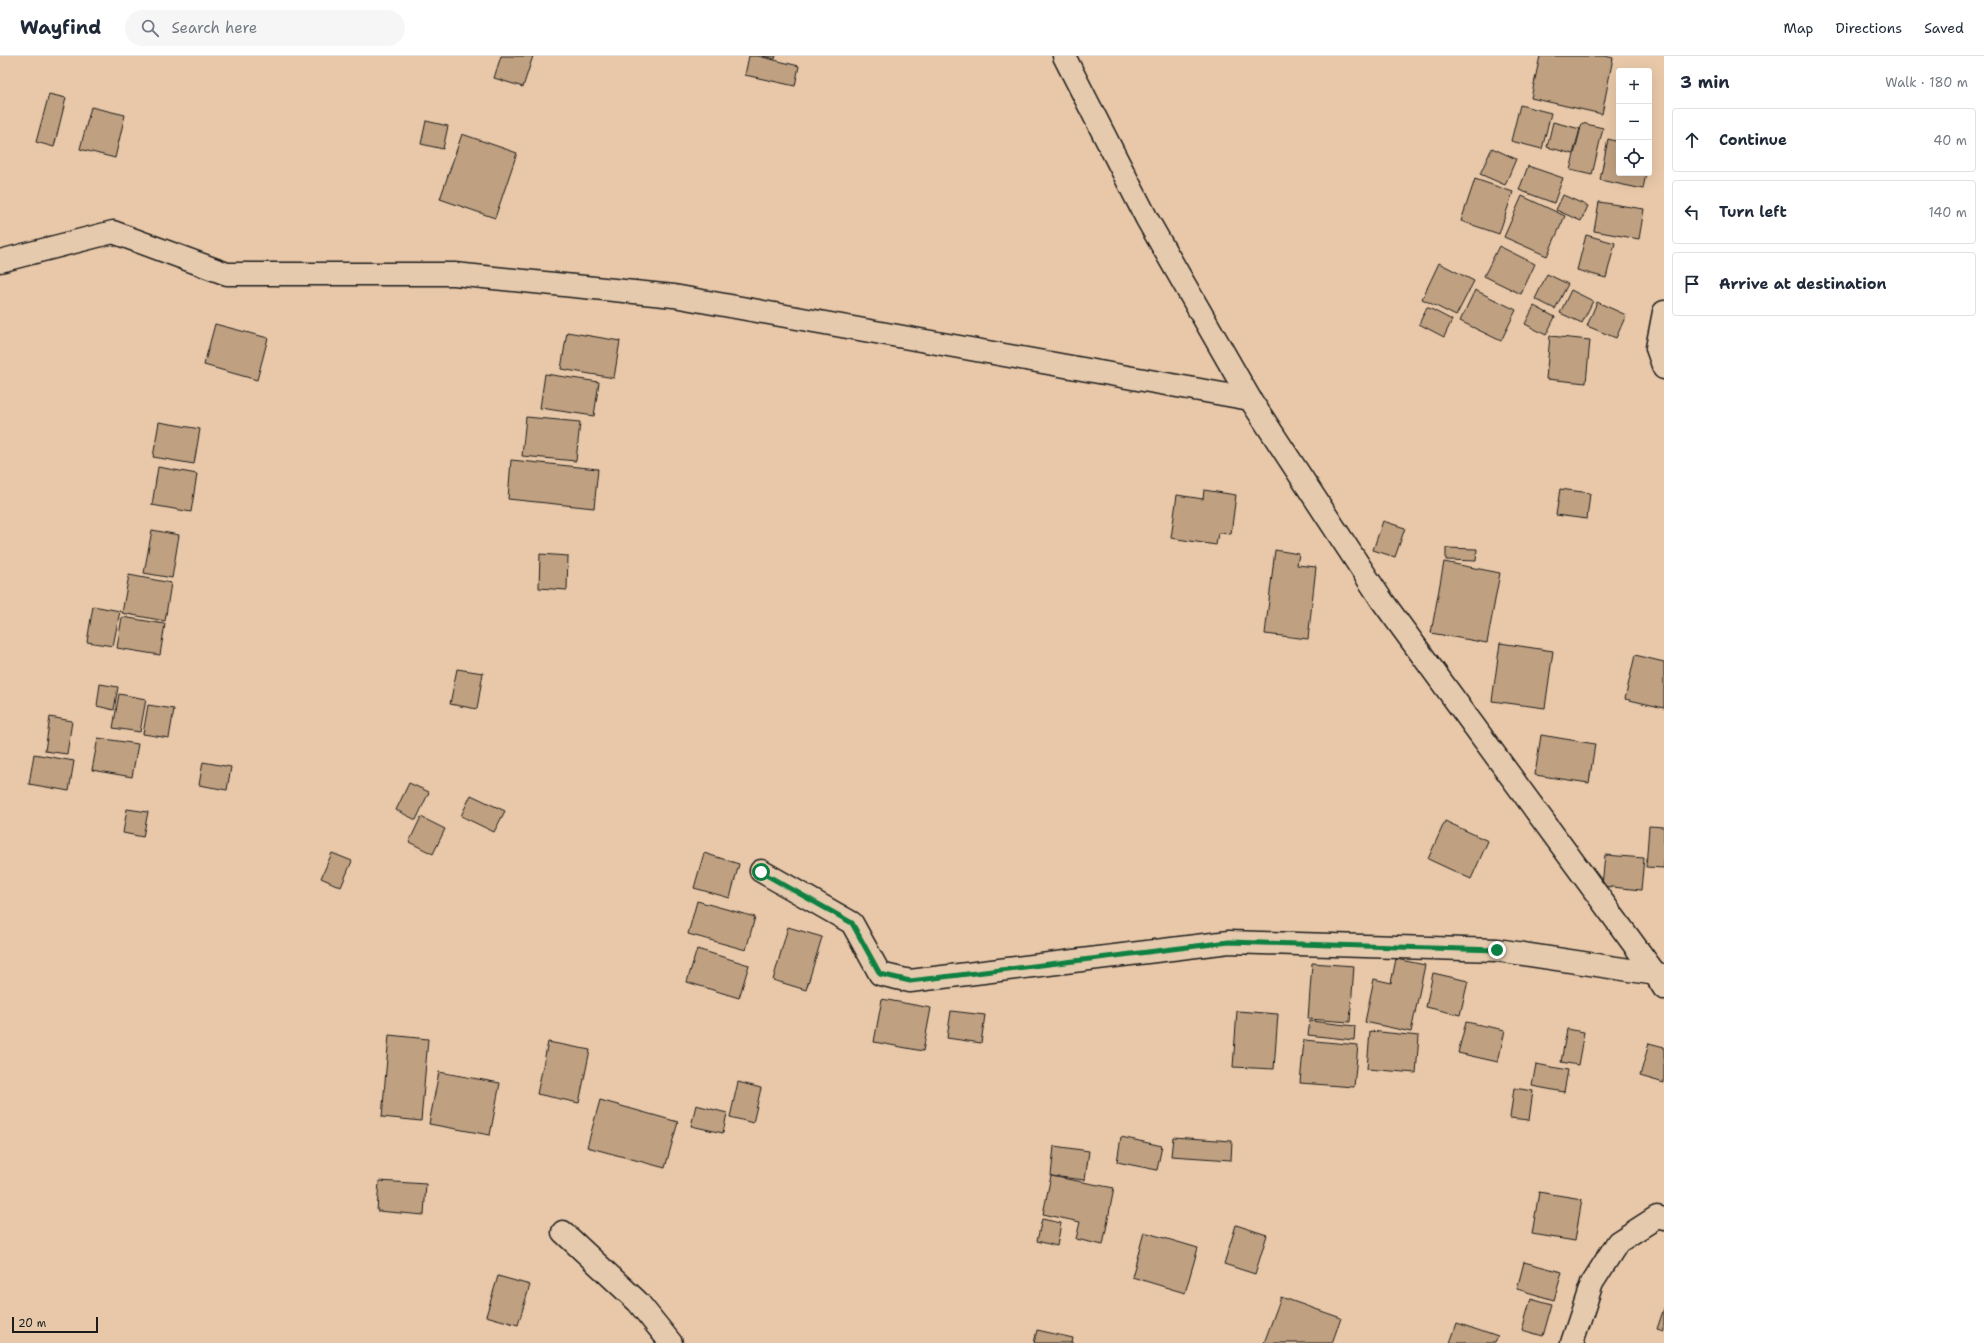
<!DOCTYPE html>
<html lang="en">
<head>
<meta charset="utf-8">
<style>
	:root { --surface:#fff; --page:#f6f6f7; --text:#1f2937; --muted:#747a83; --line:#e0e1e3 }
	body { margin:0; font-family:"Shantell Sans",sans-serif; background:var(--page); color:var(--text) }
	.controls { position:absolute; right:12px; top:12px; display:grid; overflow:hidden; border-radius:4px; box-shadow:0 4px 16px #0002 }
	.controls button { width:36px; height:36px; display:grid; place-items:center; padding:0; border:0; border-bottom:1px solid var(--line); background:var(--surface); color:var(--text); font:20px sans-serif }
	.scale { position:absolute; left:12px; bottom:10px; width:86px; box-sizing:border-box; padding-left:4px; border:2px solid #1c1c1c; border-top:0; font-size:11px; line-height:14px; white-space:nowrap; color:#1c1c1c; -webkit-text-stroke:3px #e6caad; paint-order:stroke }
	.stop { position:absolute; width:12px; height:12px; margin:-9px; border:3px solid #0b8043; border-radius:50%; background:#fff }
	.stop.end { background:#0b8043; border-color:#fff; box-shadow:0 1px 4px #0008 }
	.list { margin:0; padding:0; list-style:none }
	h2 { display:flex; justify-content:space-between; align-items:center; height:52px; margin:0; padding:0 16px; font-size:17px }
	h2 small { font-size:13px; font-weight:400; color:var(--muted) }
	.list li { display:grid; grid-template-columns:26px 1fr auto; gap:12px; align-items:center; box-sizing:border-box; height:64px; margin:0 8px 8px; padding:0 8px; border:1px solid var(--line); border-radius:4px }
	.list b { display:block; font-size:15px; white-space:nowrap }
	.list em { font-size:13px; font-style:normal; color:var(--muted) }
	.icon { flex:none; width:22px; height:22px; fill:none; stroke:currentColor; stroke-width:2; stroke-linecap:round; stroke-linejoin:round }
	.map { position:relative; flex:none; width:1664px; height:1287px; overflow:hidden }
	header { display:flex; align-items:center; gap:24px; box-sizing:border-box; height:56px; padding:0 20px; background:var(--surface); border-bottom:1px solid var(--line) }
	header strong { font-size:19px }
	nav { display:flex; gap:22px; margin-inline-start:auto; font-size:14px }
	.search { width:280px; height:36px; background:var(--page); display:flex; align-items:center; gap:10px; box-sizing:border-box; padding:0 14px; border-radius:22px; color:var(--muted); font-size:15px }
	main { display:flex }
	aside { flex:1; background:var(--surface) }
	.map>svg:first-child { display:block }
	.building { fill:#bfa081; stroke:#1c1c1c }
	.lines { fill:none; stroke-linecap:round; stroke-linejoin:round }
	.minor-casing { stroke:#1c1c1c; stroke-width:25 }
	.minor { stroke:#e6caad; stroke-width:22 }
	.route { stroke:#0b8043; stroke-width:5 }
</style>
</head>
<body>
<header>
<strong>Wayfind</strong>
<div class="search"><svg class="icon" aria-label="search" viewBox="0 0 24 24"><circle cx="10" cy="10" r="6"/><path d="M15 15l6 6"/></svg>Search here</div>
<nav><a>Map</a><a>Directions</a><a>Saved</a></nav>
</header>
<main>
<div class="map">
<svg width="1664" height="1287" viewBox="0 0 1664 1287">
	<rect width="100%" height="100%" fill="#e8c8a8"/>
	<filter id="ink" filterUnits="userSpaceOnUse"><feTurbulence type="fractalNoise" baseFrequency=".025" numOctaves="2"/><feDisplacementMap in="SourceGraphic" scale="8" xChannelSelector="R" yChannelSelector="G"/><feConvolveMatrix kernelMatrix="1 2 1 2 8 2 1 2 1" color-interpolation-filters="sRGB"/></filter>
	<g filter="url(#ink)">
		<!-- building -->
		<g class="building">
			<path d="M 501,0 L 533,0 L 523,31 L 494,22 Z"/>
			<path d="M 749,0 L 758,0 L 799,10 L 795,30 L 745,19 Z"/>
			<path d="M 763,0 L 776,0 L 775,3 Z"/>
			<path d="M 1540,0 L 1605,0 L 1613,2 L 1602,58 L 1531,42 Z"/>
			<path d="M 49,38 L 66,42 L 54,91 L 36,86 Z"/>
			<path d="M 1520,49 L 1551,57 L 1542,93 L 1511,85 Z"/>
			<path d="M 91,51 L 125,59 L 115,102 L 80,93 Z"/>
			<path d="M 426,65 L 448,70 L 443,93 L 421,88 Z"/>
			<path d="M 1553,66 L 1580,73 L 1573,98 L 1547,91 Z"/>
			<path d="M 1582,67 L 1603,72 L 1592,119 L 1570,114 Z"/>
			<path d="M 462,78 L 517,97 L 495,162 L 440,143 Z"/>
			<path d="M 1608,83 L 1619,86 L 1619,117 L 1646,117 L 1643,133 L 1600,124 Z"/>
			<path d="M 1492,92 L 1516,103 L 1505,129 L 1480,118 Z"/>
			<path d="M 1528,110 L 1563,122 L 1554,147 L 1519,134 Z"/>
			<path d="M 1475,123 L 1513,136 L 1499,178 L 1461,165 Z"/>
			<path d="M 1563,139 L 1588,150 L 1581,165 L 1556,154 Z"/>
			<path d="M 1522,140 L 1565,160 L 1547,200 L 1504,181 Z"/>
			<path d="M 1599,146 L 1644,153 L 1639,183 L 1594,175 Z"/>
			<path d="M 1586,179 L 1615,187 L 1606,222 L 1577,214 Z"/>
			<path d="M 1499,190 L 1535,208 L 1521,238 L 1484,220 Z"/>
			<path d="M 1439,207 L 1474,225 L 1456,260 L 1422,243 Z"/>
			<path d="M 1547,218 L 1568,228 L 1555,253 L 1535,243 Z"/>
			<path d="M 1475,234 L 1516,254 L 1501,285 L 1460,265 Z"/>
			<path d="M 1571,234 L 1593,245 L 1582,267 L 1560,257 Z"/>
			<path d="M 1597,246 L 1626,259 L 1616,282 L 1587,270 Z"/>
			<path d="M 1534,250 L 1555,261 L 1546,279 L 1525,268 Z"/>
			<path d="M 1427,251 L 1452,264 L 1444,281 L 1419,268 Z"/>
			<path d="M 215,268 L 268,282 L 257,324 L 204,309 Z"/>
			<path d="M 567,276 L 620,285 L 614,322 L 561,313 Z"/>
			<path d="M 1550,280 L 1590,284 L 1586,327 L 1546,323 Z"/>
			<path d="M 545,318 L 599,326 L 594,360 L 540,352 Z"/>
			<path d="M 526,361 L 580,366 L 576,405 L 522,400 Z"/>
			<path d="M 159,366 L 200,373 L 194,408 L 153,401 Z"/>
			<path d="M 511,404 L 598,413 L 594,452 L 508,443 Z"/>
			<path d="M 158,411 L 197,418 L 191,456 L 152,449 Z"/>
			<path d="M 1560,433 L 1590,437 L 1587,463 L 1556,459 Z"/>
			<path d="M 1204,434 L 1236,439 L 1231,478 L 1218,477 L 1216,489 L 1171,482 L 1177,439 L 1203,443 Z"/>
			<path d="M 1383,465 L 1405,472 L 1395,501 L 1373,494 Z"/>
			<path d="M 152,474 L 179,479 L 172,522 L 144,517 Z"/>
			<path d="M 1446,492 L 1477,493 L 1476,505 L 1446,504 Z"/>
			<path d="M 1275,494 L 1299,498 L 1297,509 L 1316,511 L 1308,583 L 1265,578 Z"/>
			<path d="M 540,498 L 568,500 L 567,534 L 539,532 Z"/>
			<path d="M 1444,506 L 1500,517 L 1487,587 L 1431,577 Z"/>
			<path d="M 129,519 L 171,527 L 165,565 L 122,557 Z"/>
			<path d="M 93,550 L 120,555 L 113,590 L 87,586 Z"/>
			<path d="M 122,561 L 165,568 L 160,599 L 117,592 Z"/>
			<path d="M 1500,587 L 1553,595 L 1545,652 L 1492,645 Z"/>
			<path d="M 1635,599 L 1664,606 L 1664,652 L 1625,643 Z"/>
			<path d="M 457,613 L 483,617 L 477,653 L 450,648 Z"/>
			<path d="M 100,628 L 118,631 L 114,654 L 97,650 Z"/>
			<path d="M 119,638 L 146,643 L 140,676 L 113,672 Z"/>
			<path d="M 148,649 L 174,653 L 169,682 L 143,678 Z"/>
			<path d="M 50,661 L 72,665 L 67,698 L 45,695 Z"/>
			<path d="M 1541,679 L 1595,688 L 1589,727 L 1535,719 Z"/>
			<path d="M 98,682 L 138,688 L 132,721 L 92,714 Z"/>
			<path d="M 34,698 L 74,705 L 69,735 L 29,728 Z"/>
			<path d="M 203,706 L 231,711 L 227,734 L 199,729 Z"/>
			<path d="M 409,727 L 429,736 L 416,764 L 396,754 Z"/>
			<path d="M 471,739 L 505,755 L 494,776 L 461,760 Z"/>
			<path d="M 127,753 L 148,756 L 143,781 L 123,777 Z"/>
			<path d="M 421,761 L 445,773 L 433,798 L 409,786 Z"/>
			<path d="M 1445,765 L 1488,785 L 1471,823 L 1428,803 Z"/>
			<path d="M 1649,770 L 1664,771 L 1664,812 L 1646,811 Z"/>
			<path d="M 332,797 L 352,805 L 341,831 L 321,822 Z"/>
			<path d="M 704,797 L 739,808 L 730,842 L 694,832 Z"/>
			<path d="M 1605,799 L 1644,802 L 1641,834 L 1602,830 Z"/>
			<path d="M 697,845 L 755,861 L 746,894 L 688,878 Z"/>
			<path d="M 788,871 L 822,881 L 806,934 L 773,924 Z"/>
			<path d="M 697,893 L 749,909 L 739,942 L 687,926 Z"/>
			<path d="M 1396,903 L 1425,909 L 1411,976 L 1365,966 L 1374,923 L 1391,927 Z"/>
			<path d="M 1312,907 L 1354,910 L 1350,966 L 1308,963 Z"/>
			<path d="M 1433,917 L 1468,925 L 1460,959 L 1426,951 Z"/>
			<path d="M 882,943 L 931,952 L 923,995 L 874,986 Z"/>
			<path d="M 951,955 L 985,959 L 981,987 L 947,982 Z"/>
			<path d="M 1237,955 L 1278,958 L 1274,1013 L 1233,1011 Z"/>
			<path d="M 1310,965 L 1355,970 L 1354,984 L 1308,979 Z"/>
			<path d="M 1466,966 L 1505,974 L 1498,1006 L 1458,997 Z"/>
			<path d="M 1567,973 L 1584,976 L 1578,1009 L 1561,1006 Z"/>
			<path d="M 1370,975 L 1419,980 L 1416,1017 L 1367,1013 Z"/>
			<path d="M 389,979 L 428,983 L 421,1065 L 382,1061 Z"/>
			<path d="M 1304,984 L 1358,989 L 1354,1031 L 1300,1027 Z"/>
			<path d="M 548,986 L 590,994 L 579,1047 L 537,1038 Z"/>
			<path d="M 1649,987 L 1664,991 L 1664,1027 L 1640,1020 Z"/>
			<path d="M 1536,1008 L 1568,1014 L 1564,1036 L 1532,1030 Z"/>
			<path d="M 439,1016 L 500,1027 L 490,1079 L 429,1068 Z"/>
			<path d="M 738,1026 L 761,1032 L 753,1067 L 730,1061 Z"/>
			<path d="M 1514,1032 L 1533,1035 L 1529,1064 L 1510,1062 Z"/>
			<path d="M 600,1044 L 678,1066 L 665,1112 L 587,1091 Z"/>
			<path d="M 696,1049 L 727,1057 L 723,1077 L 691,1070 Z"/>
			<path d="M 1121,1081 L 1162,1090 L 1157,1114 L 1117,1106 Z"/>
			<path d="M 1173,1081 L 1232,1085 L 1231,1104 L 1171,1100 Z"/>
			<path d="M 1054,1090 L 1089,1095 L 1085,1124 L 1051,1120 Z"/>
			<path d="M 1051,1120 L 1114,1132 L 1103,1189 L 1076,1183 L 1080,1166 L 1043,1158 Z"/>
			<path d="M 379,1125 L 426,1128 L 424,1159 L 377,1155 Z"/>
			<path d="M 1539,1136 L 1582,1143 L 1575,1185 L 1532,1178 Z"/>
			<path d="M 1042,1163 L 1061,1167 L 1057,1190 L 1037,1185 Z"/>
			<path d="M 1236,1169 L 1267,1179 L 1255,1218 L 1224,1208 Z"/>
			<path d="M 1144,1176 L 1198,1192 L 1185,1237 L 1132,1221 Z"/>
			<path d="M 1524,1206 L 1562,1216 L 1554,1244 L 1517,1233 Z"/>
			<path d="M 498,1220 L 530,1229 L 518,1269 L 486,1260 Z"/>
			<path d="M 1281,1241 L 1341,1262 L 1332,1287 L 1264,1287 Z"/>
			<path d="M 1531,1242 L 1552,1248 L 1543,1280 L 1522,1274 Z"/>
			<path d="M 1664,1252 L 1664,1275 L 1657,1273 Z"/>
			<path d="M 1457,1267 L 1498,1281 L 1495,1287 L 1450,1287 Z"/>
			<path d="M 1037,1274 L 1073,1282 L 1072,1287 L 1034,1287 Z"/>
		</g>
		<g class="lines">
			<defs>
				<g id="minor">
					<path d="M 1064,0 L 1147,163 L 1250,343 L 1381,543 L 1654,916 L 1664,932"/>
					<path d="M 0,205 L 113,176 L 227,218 L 454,218 L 674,240 L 1250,343"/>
					<path d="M 1664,256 L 1657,292 L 1664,312"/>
					<path d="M 761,815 L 852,867 L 880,918 L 910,925 L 1229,886 L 1497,894 L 1663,919"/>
					<path d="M 563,1176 L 638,1246 L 671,1287"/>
					<path d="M 1572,1287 L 1592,1227 L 1618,1186 L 1657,1161 L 1664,1163"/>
				</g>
			</defs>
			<!-- minor casing -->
			<use href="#minor" class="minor-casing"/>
			<!-- minor -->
			<use href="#minor" class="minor"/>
		</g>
	</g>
	<g class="lines" filter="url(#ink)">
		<!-- route -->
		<path class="route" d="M 761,816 L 852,867 L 880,918 L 910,925 L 1229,886 L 1497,894"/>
	</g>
</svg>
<div class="controls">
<button>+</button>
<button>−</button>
<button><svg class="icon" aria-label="locate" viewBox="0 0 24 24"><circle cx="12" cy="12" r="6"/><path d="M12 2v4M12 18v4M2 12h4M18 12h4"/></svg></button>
</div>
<div class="scale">20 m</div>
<div class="stop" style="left:761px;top:816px"></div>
<div class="stop end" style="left:1497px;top:894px"></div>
</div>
<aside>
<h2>3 min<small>Walk · 180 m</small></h2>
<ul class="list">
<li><svg class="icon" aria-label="ahead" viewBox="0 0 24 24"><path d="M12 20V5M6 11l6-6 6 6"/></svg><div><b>Continue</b></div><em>40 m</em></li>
<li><svg class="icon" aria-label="left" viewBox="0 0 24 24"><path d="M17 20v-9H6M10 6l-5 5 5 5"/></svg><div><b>Turn left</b></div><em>140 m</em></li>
<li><svg class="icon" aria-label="arrive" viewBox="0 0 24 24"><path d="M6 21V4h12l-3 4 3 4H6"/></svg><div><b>Arrive at destination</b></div></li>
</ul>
</aside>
</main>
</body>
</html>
